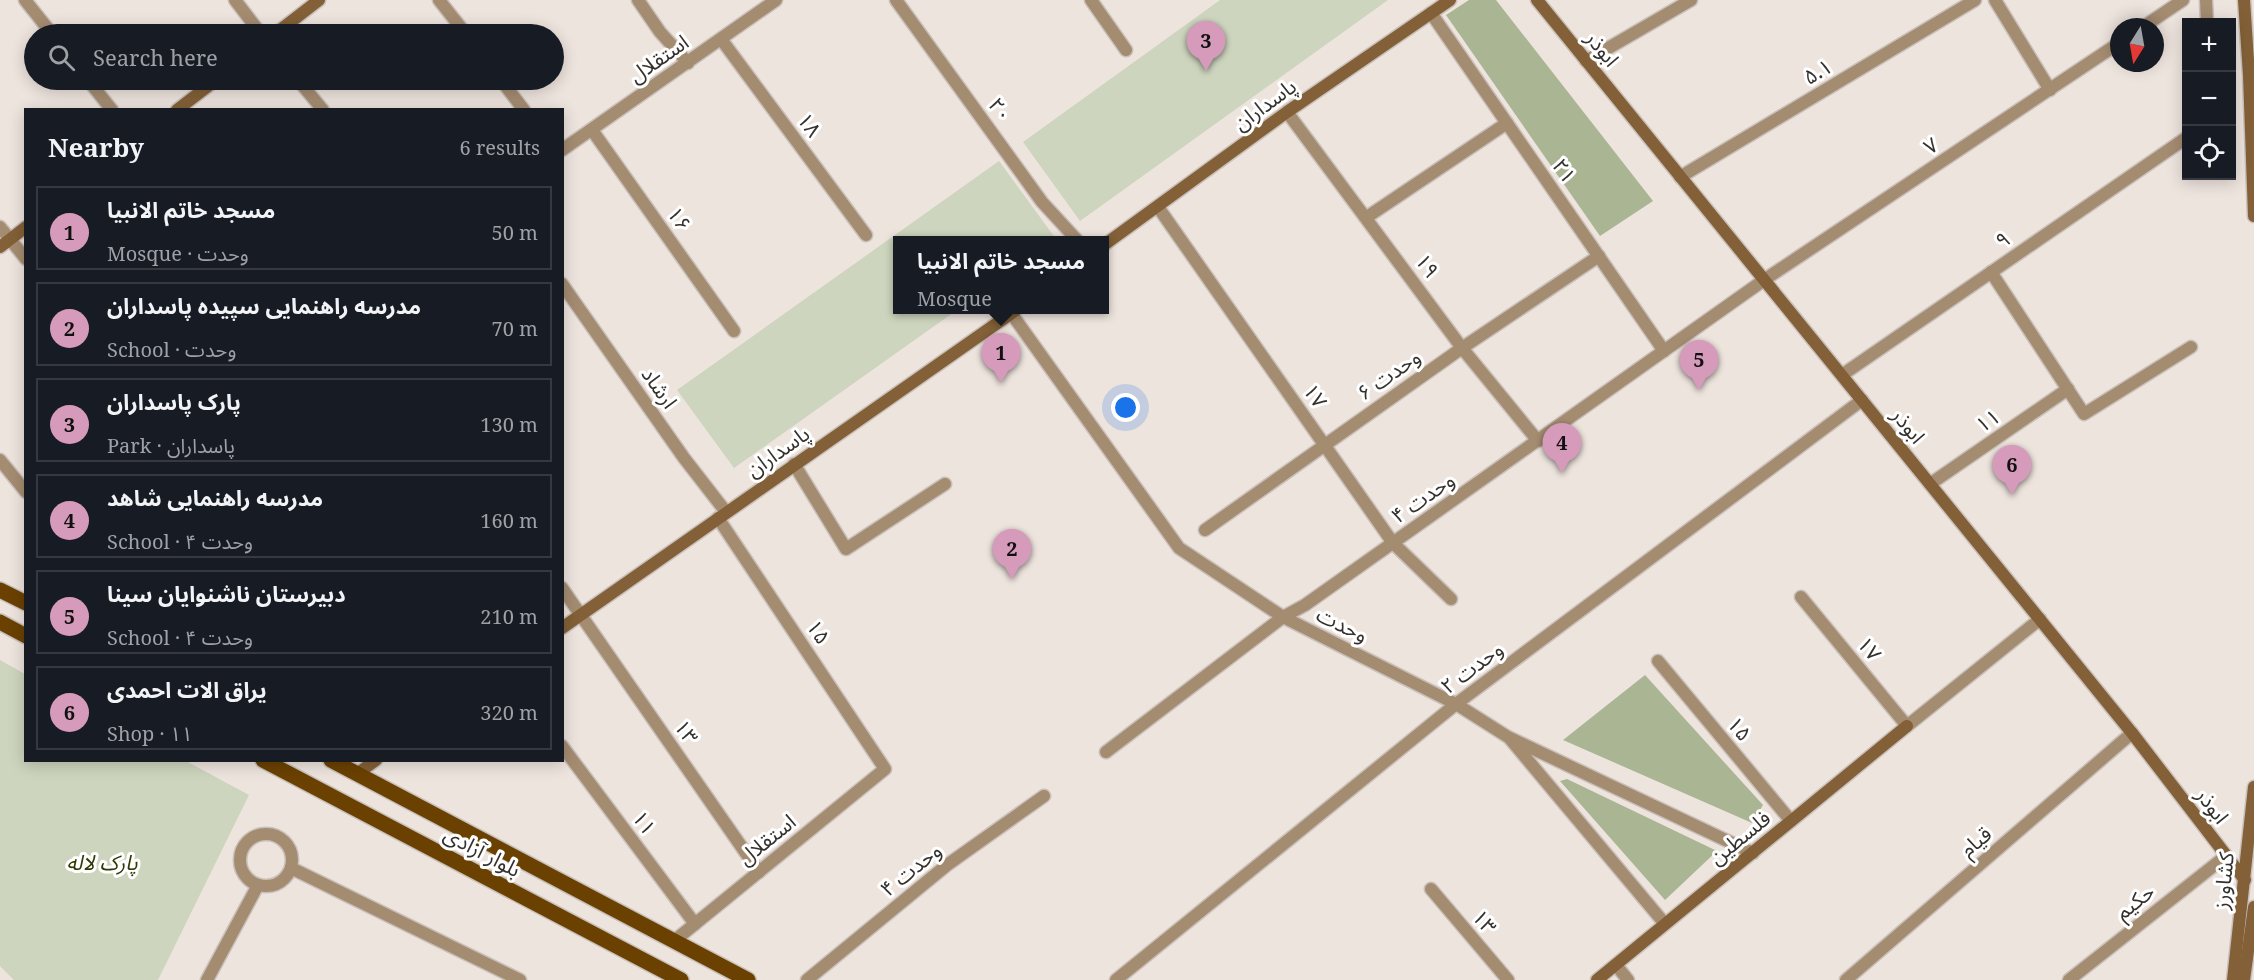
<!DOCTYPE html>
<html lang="en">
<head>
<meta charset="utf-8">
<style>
	:root { --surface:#171b24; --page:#242831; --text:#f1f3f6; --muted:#9ea1a6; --line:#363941; --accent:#d69abb }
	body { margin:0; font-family:"Noto Serif","Noto Sans Arabic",serif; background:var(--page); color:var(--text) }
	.controls { position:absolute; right:18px; top:18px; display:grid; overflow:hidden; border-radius:0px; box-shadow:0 3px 15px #0003 }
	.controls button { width:54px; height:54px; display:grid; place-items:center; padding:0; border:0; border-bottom:2px solid var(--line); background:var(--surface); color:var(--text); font:30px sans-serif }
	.compass { position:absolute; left:2110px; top:18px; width:54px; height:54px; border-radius:50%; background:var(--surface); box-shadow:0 3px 15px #0003; rotate:191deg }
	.you { position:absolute; left:1126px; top:408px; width:21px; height:21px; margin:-15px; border:4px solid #fff; border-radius:50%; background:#1a73e8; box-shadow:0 0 0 9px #1a73e833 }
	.badge { display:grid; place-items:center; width:39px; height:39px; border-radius:50%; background:var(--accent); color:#111; font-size:20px; font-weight:700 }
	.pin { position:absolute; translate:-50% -50px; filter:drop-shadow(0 2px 3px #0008) }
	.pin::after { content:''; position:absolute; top:32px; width:21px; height:18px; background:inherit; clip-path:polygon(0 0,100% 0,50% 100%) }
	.popup { position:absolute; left:893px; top:236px; width:216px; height:78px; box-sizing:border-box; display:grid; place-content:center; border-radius:0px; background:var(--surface); filter:drop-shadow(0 2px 4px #0005); font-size:20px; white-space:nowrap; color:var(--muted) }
	.popup b { font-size:22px; color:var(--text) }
	.popup::after { content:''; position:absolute; left:50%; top:100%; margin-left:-12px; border:12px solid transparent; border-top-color:var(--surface) }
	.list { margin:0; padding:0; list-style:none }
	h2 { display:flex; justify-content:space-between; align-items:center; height:78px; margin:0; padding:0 24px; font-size:26px }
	h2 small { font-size:20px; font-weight:400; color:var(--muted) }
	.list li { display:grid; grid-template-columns:39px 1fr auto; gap:18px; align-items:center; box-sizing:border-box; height:84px; margin:0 12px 12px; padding:0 12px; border:2px solid var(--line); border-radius:0px }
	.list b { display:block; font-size:22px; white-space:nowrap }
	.list p { margin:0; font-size:20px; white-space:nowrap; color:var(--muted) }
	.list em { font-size:20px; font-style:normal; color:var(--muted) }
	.icon { flex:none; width:33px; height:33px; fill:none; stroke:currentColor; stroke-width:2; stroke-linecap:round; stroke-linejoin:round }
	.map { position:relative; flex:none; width:2254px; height:980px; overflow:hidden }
	.search { position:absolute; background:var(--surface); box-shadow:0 3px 15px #0003; left:24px; top:24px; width:540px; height:66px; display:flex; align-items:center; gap:15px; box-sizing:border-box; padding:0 21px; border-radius:33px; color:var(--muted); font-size:22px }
	.panel { position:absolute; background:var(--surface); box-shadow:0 3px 15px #0003; left:24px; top:108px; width:540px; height:654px; border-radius:0px }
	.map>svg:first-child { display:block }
	.green { fill:#cdd5be }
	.forest { fill:#aab594 }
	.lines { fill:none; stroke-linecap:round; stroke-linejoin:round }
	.street-casing { stroke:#c9c0bb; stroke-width:15 }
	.secondary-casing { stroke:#c9c0bb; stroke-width:15 }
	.primary-casing { stroke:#c9c0bb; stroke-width:18 }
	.street { stroke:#a48c71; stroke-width:12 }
	.secondary { stroke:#836037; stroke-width:12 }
	.primary { stroke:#6a4100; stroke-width:15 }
	.labels { text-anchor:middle; stroke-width:6; stroke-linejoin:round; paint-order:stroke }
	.street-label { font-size:21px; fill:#33302d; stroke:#fff }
	.park-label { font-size:21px; font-style:italic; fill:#2e3a02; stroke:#fff }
</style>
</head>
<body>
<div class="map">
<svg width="2254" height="980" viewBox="0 0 2254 980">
	<rect width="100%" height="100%" fill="#eee4de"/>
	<!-- green -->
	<g class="green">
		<path d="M 1220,0 L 1388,0 L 1080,221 L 1023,142 Z"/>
		<path d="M 999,161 L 1056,239 L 898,240 L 898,310 L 957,310 L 734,468 L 677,390 Z"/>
		<path d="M 0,660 L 25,674 L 26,760 L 186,761 L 249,795 L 158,980 L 14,980 L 0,966 Z"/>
	</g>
	<!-- forest -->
	<g class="forest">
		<path d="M 1469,0 L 1496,0 L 1653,201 L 1600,236 L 1446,15 Z"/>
		<path d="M 1645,675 L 1763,805 L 1752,823 L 1563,740 Z"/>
		<path d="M 1567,779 L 1717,851 L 1665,900 L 1560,781 Z"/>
	</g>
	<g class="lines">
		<defs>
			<g id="street">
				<path d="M 25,0 L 52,34"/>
				<path d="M 235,0 L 261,34"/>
				<path d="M 439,0 L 466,34"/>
				<path d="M 638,0 L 660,32 L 688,63"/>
				<path d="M 896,0 L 1042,202 L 1077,240"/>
				<path d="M 1091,0 L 1126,50"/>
				<path d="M 1995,0 L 2050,90"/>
				<path d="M 2206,0 L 2207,22"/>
				<path d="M 1431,13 L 1664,351"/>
				<path d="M 2143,27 L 2183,0"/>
				<path d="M 721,39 L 866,235"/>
				<path d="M 1586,61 L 1691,0"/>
				<path d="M 88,80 L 112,110"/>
				<path d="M 298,80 L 323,110"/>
				<path d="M 501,80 L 524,110"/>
				<path d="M 1287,112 L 1462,348 L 1538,441"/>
				<path d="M 592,130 L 734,331"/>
				<path d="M 562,150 L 776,0"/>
				<path d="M 1680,177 L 1975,0"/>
				<path d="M 1158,207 L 1393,543 L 1451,599"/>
				<path d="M 1367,217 L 1507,123"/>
				<path d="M 0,227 L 26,259"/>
				<path d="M 1991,272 L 2084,414 L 2191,347"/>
				<path d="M 562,284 L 684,458 L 726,512"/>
				<path d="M 1011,313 L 1179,548 L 1283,617 L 1456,704 L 1508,737 L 1753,853"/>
				<path d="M 1842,375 L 2186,138"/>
				<path d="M 0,460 L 26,492"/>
				<path d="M 794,464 L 846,549 L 945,484"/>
				<path d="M 1930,484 L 2068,389"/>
				<path d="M 1205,530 L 1462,348 L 1599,256"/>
				<path d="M 562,588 L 759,872"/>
				<path d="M 1801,597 L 1907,726 L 2040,619"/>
				<path d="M 1658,661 L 1791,821"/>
				<path d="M 1511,740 L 1665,924"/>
				<path d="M 562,746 L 695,924"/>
				<path d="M 1106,752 L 1283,617 L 1305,605 L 1764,280 L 2119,43"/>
				<circle cx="266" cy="860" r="26"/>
				<path d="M 291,868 L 520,980"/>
				<path d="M 1431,889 L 1508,980"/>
				<path d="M 674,941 L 885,769 L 718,518"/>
				<path d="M 1616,965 L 1628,980"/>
				<path d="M 207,980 L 258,885"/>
				<path d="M 807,980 L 947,865 L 1044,796"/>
				<path d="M 1116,980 L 1456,704 L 1862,400"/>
				<path d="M 1846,980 L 2132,733"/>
				<path d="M 2069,980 L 2226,856"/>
			</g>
			<g id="secondary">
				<path d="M 1537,0 L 2132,733 L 2245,880"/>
				<path d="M 2244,0 L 2249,75 L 2254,216"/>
				<path d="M 275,34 L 319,0"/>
				<path d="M 177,110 L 216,80"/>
				<path d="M 1104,245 L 1287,112 L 1450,0"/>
				<path d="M 0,247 L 26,227"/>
				<path d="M 562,628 L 1016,310"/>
				<path d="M 357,774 L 376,760"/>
				<path d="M 1597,980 L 1907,726"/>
				<path d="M 2233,980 L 2254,787"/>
				<path d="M 2244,980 L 2254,907"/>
			</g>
			<g id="primary">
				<path d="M 0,590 L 26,603"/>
				<path d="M 0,622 L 26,636"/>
				<path d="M 263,760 L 681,980"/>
				<path d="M 331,760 L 748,980"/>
			</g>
		</defs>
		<!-- street casing -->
		<use href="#street" class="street-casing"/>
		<!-- secondary casing -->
		<use href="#secondary" class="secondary-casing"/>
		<!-- primary casing -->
		<use href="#primary" class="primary-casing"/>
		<!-- street -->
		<use href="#street" class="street"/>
		<!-- secondary -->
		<use href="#secondary" class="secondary"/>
		<!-- primary -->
		<use href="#primary" class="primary"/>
	</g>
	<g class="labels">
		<!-- street labels -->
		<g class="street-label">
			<text transform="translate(1602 49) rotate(51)" y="7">ابوذر</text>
			<text transform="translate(659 59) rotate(-35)" y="7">استقلال</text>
			<text transform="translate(1818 72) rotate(-31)" y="7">۵.۱</text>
			<text transform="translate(1265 105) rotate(-36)" y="7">پاسداران</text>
			<text transform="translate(1000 110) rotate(54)" y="7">۲۰</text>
			<text transform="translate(809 125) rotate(54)" y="7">۱۸</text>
			<text transform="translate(1931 146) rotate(-34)" y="7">۷</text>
			<text transform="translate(1564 171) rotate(55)" y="7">۲۱</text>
			<text transform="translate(679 219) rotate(55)" y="7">۱۶</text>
			<text transform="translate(2003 240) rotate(-35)" y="7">۹</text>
			<text transform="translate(1427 266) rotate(54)" y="7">۱۹</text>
			<text transform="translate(1389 375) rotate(-35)" y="7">وحدت ۶</text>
			<text transform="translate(659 388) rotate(55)" y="7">ارشاد</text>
			<text transform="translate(1315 396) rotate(55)" y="7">۱۷</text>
			<text transform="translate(1988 421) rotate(-34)" y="7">۱۱</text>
			<text transform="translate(1908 426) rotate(51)" y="7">ابوذر</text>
			<text transform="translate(778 452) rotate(-35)" y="7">پاسداران</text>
			<text transform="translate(1423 498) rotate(-35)" y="7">وحدت ۴</text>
			<text transform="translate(1342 625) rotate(26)" y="7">وحدت</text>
			<text transform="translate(818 632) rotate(56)" y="7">۱۵</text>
			<text transform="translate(1869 649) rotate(50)" y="7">۱۷</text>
			<text transform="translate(1472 668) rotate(-37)" y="7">وحدت ۲</text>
			<text transform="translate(1739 729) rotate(50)" y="7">۱۵</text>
			<text transform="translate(686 732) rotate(55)" y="7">۱۳</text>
			<text transform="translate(2212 806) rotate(53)" y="7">ابوذر</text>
			<text transform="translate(644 823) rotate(54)" y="7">۱۱</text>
			<text transform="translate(1740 838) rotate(-39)" y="7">فلسطین</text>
			<text transform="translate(767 840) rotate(-39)" y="7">استقلال</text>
			<text transform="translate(1976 842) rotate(-41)" y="7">قیام</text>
			<text transform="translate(482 852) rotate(28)" y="7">بلوار آزادی</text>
			<text transform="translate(911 870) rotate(-39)" y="7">وحدت ۴</text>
			<text transform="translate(2224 881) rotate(-84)" y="7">کشاورز</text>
			<text transform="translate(2135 902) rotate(-38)" y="7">حکیم</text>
			<text transform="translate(1484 922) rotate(50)" y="7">۱۳</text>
		</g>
		<!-- park labels -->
		<g class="park-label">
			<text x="102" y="870">پارک لاله</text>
		</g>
	</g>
</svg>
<div class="controls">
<button>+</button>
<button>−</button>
<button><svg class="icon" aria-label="locate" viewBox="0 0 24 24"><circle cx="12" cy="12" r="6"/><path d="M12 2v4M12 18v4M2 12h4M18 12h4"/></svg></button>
</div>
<svg class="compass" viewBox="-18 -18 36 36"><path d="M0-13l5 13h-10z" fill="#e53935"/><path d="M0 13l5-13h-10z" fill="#9ea1a6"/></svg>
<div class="you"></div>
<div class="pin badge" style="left:1001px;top:383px">1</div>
<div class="popup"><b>مسجد خاتم الانبیا</b>Mosque</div>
<div class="pin badge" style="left:1012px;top:579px">2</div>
<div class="pin badge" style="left:1206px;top:71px">3</div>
<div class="pin badge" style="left:1562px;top:473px">4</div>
<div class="pin badge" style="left:1699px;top:390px">5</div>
<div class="pin badge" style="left:2012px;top:495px">6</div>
<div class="search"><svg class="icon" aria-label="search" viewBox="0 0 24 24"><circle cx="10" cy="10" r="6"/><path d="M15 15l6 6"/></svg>Search here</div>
<section class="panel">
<h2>Nearby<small>6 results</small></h2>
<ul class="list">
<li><span class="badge">1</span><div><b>مسجد خاتم الانبیا</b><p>Mosque · وحدت</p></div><em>50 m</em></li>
<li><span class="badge">2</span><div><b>مدرسه راهنمایی سپیده پاسداران</b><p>School · وحدت</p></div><em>70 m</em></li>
<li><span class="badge">3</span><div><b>پارک پاسداران</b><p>Park · پاسداران</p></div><em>130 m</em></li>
<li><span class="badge">4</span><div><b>مدرسه راهنمایی شاهد</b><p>School · وحدت ۴</p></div><em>160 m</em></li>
<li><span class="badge">5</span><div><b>دبیرستان ناشنوایان سینا</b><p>School · وحدت ۴</p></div><em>210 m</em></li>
<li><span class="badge">6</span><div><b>یراق الات احمدی</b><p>Shop · ۱۱</p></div><em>320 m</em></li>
</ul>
</section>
</div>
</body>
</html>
